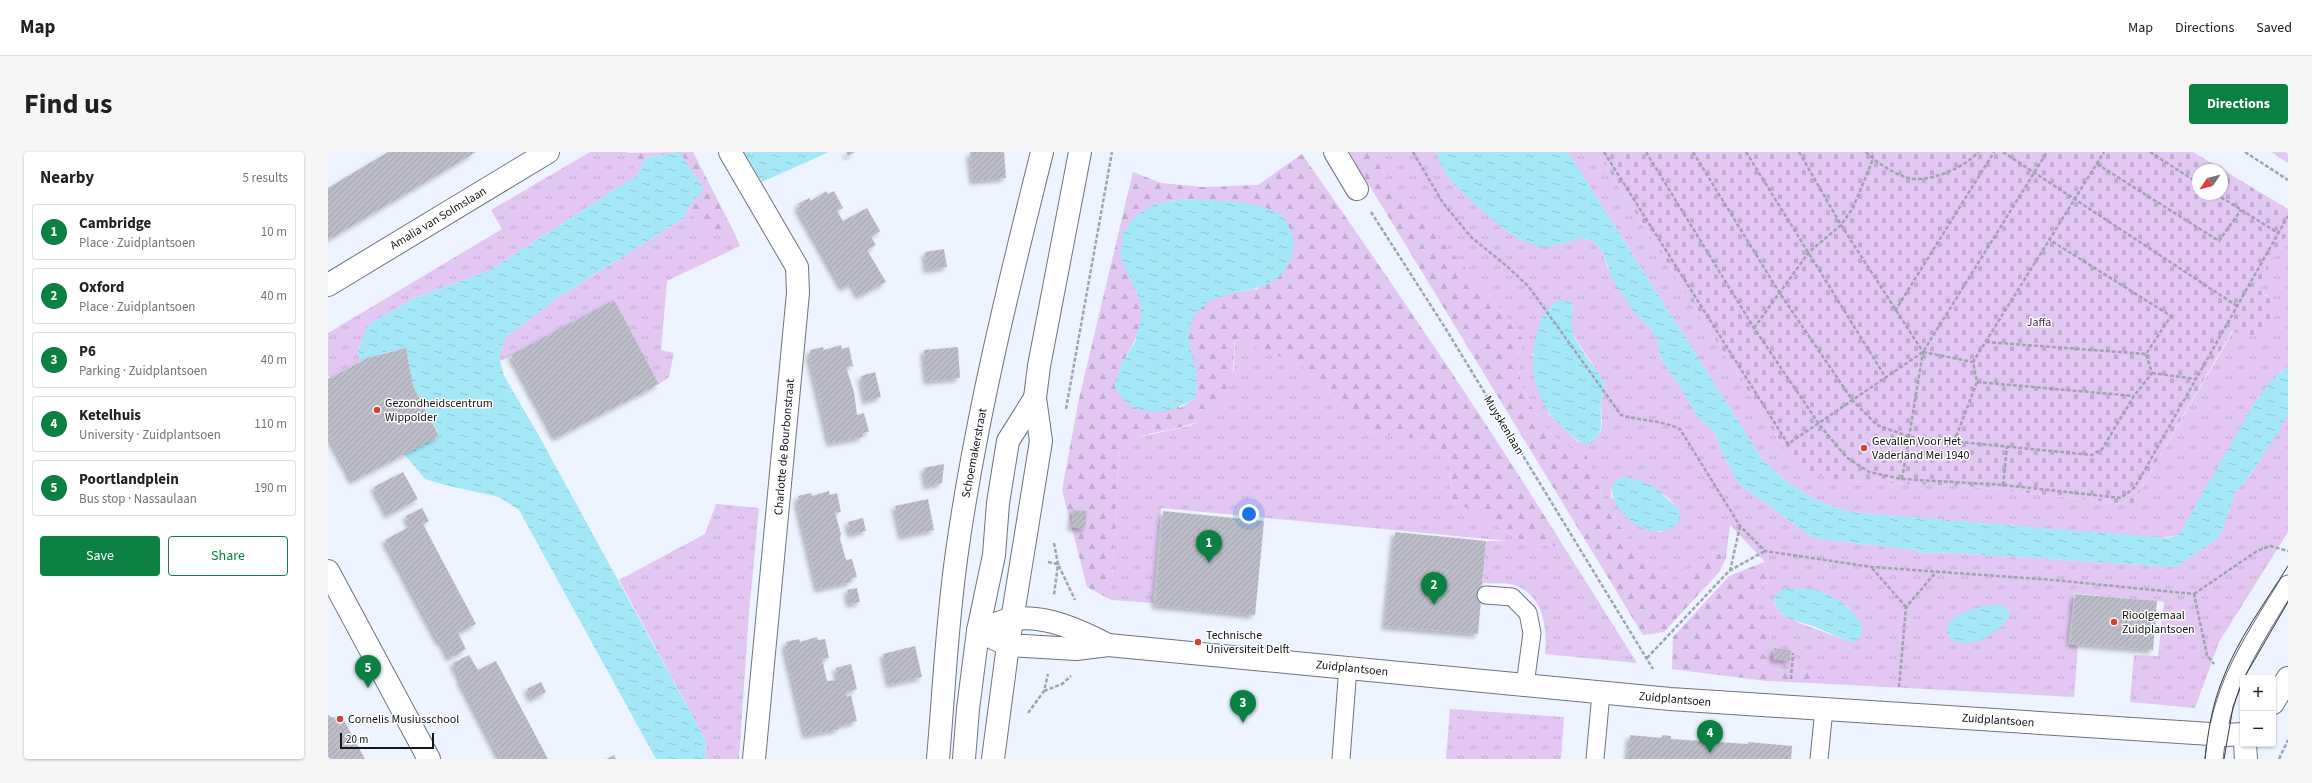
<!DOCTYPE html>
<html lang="en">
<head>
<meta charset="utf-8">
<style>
	:root { --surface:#fff; --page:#f6f6f6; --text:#202124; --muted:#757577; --line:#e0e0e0; --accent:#0b8043 }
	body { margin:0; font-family:"Source Sans 3",sans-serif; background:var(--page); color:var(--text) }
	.controls { position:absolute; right:12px; bottom:12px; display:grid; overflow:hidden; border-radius:4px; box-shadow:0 1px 3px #0004 }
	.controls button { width:36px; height:36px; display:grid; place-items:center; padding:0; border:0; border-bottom:1px solid var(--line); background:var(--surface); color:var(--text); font:20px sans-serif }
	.compass { position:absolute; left:1864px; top:12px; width:36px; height:36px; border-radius:50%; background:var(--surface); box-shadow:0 1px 3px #0004; rotate:235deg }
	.scale { position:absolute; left:12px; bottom:10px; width:94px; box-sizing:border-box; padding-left:4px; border:2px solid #131519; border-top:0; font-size:11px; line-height:14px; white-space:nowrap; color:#131519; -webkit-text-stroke:3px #fff; paint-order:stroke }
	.you { position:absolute; left:921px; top:362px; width:14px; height:14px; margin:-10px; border:3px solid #fff; border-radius:50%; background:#1a73e8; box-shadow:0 0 0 6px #1a73e833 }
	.badge { display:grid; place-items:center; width:26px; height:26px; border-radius:50%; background:var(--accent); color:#fff; font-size:13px; font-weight:700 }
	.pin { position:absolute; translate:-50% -33px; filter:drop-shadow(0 1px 2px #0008) }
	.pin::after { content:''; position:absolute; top:21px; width:14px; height:12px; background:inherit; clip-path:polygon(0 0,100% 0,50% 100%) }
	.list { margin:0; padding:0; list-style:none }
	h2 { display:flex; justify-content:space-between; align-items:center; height:52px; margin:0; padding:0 16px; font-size:17px }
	h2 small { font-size:13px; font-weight:400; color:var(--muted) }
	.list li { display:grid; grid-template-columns:26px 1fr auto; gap:12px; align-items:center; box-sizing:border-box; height:56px; margin:0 8px 8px; padding:0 8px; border:1px solid var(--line); border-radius:4px }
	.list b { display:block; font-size:15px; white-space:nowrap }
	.list p { margin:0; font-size:13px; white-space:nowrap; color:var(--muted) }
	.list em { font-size:13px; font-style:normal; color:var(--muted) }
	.actions { display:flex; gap:8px; padding:12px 16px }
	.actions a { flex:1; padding:9px 0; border:1px solid var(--accent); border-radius:4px; text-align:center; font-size:14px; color:var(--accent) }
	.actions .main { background:var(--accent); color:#fff }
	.map { position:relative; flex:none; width:1960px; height:607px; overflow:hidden; border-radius:4px }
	header { display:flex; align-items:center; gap:24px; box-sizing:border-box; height:56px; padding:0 20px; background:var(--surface); border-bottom:1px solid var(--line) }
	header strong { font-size:19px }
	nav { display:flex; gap:22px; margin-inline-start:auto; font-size:14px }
	.intro { display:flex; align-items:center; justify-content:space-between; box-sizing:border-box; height:96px; padding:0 24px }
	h1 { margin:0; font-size:28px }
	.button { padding:10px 18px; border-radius:4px; background:var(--accent); color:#fff; font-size:14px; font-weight:700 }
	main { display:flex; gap:24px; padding:0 24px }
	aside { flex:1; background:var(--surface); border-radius:4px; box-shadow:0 1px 3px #0004 }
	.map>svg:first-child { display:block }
	.grass { fill:url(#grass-tufts); fill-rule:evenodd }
	.forest { fill:url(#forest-firs); fill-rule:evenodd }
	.cemetery { fill:url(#cemetery-stones); fill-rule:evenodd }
	.water { fill:url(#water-ripples) }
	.building { fill:url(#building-hatch); filter:url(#shadow) }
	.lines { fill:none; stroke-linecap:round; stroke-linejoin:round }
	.service-casing { stroke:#6e747e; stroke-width:19 }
	.minor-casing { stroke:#6e747e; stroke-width:24 }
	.tertiary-casing { stroke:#6e747e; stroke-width:24 }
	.secondary-casing { stroke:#6e747e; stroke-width:24 }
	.path { stroke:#a0a4ad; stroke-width:2.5; stroke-dasharray:4 2; stroke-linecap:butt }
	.service { stroke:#fff; stroke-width:17 }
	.minor { stroke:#fff; stroke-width:22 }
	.tertiary { stroke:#fff; stroke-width:22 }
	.secondary { stroke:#fff; stroke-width:22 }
	.tram { stroke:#37393f; stroke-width:1 }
	.poi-dot { fill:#cf4236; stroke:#fff; stroke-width:1.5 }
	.labels { text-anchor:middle; stroke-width:3; stroke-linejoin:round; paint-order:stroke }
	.street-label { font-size:12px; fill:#131519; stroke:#fff }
	.park-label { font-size:12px; fill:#4e2960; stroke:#fff }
	.poi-label { font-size:12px; fill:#131519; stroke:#fff; text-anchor:start }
</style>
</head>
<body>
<header>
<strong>Map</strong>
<nav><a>Map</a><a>Directions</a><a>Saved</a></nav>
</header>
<div class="intro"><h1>Find us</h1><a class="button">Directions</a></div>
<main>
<aside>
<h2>Nearby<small>5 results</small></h2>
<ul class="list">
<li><span class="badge">1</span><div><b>Cambridge</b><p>Place · Zuidplantsoen</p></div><em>10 m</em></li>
<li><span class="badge">2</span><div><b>Oxford</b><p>Place · Zuidplantsoen</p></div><em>40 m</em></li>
<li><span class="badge">3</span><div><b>P6</b><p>Parking · Zuidplantsoen</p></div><em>40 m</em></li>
<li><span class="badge">4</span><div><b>Ketelhuis</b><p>University · Zuidplantsoen</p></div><em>110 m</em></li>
<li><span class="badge">5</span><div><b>Poortlandplein</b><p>Bus stop · Nassaulaan</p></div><em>190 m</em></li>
</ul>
<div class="actions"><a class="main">Save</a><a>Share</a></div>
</aside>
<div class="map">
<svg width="1960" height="607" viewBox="0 0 1960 607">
	<defs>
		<pattern id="grass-tufts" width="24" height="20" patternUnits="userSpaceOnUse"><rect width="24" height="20" fill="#e2c7f2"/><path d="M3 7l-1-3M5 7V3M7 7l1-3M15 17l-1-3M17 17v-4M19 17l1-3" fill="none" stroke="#c1aacf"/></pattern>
		<pattern id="forest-firs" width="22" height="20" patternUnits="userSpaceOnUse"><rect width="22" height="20" fill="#e2c7f2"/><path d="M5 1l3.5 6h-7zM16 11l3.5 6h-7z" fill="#c1aacf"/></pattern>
		<pattern id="cemetery-stones" width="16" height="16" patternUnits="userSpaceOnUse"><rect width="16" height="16" fill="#e2c7f2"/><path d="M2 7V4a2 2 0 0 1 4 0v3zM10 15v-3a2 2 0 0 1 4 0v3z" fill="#c1aacf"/></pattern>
		<pattern id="water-ripples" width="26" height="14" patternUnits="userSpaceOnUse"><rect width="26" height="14" fill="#a4e7f6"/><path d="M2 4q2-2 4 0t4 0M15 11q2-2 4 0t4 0" fill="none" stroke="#8cc5d2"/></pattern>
		<pattern id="building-hatch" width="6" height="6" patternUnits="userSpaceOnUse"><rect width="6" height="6" fill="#bdbdc9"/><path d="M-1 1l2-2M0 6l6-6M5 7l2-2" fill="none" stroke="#a2a2ac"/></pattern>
		<filter id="shadow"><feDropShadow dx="-3.5" dy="3.5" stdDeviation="2" flood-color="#0004"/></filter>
	</defs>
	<rect width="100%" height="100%" fill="#edf3ff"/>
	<!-- grass -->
	<g class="grass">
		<path d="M 262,0 L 299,0 L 310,23 L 160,119 L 86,146 L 40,173 L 30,198 L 32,209 L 3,225 L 0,224 L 0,181 L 174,77 L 163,58 Z"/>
		<path d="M 1044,0 L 1109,0 L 1114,16 L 1126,32 L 1181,81 L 1229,93 L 1253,86 L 1266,90 L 1274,99 L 1280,117 L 1307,162 L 1321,174 L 1330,190 L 1332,204 L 1373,269 L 1387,280 L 1393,298 L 1410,331 L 1481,383 L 1490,387 L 1588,398 L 1594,401 L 1608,400 L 1848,415 L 1891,386 L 1907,341 L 1925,319 L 1960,262 L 1960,380 L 1891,490 L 1867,556 L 1802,550 L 1806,503 L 1830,504 L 1836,450 L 1746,441 L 1740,492 L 1750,494 L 1746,545 L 1483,531 L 1484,520 L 1441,518 L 1443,471 L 1430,458 C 1428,443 1430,436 1441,426 L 1436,409 L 1402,373 L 1398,406 L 1392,419 L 1394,403 L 1386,400 L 1347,427 L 1326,419 L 1280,359 L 1258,302 C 1247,298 1236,294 1228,287 C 1208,267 1188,234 1191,205 C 1192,199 1194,193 1195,187 C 1171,156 1146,124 1119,95 C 1091,65 1062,38 1044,0 ZM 1245,154 L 1243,176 L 1247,186 L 1277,231 L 1273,251 L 1274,272 L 1272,281 L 1250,290 L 1221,262 L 1204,202 ZM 1297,325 C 1318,332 1341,340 1352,361 L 1334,380 L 1328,379 L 1283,345 L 1283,335 L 1290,327 ZM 1495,440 L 1520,455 L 1526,462 L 1526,491 L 1471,471 L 1452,461 L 1447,453 L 1446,445 ZM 1667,452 L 1681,458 L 1639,490 L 1625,489 Z"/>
		<path d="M 1240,0 L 1269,0 L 1459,301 L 1517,329 L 1647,335 L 1804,353 L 1905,179 L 1916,184 L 1940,144 L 1928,136 L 1960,81 L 1960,215 L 1952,220 L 1854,378 L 1847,384 L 1831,386 L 1522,360 C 1482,348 1464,336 1434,307 Z"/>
		<path d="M 1943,0 L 1960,0 L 1960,11 Z"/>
		<path d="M 360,57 L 379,81 L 394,84 L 406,80 L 412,94 L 339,129 L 333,198 L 346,201 L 341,225 L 331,232 L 286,149 L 173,209 L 171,205 L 177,186 L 232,144 L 355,67 Z"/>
		<path d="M 907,187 L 975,214 L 1040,281 L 1095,287 L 1120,301 L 1122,316 L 1123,347 L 1198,391 L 1236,395 L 1309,511 L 1217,502 C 1219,477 1217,446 1189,434 C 1180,430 1165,432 1155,431 L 1158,389 L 1181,389 L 833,356 L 825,451 L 783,448 L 791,295 L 803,287 L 861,274 L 878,266 L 906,218 Z"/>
		<path d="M 388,352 L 431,356 L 421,460 L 411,607 L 377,607 L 378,589 L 291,428 L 377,382 Z"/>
		<path d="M 1122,557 L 1236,565 L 1233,607 L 1118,607 Z"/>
	</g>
	<!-- forest -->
	<g class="forest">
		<path d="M 352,0 L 317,6 L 310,23 L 298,1 L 365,0 L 406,80 L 394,84 L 379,81 L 360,57 L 363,51 Z"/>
		<path d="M 1021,0 L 1044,0 C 1062,38 1091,65 1119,95 C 1146,124 1171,156 1195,187 C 1194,193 1192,199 1191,205 C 1188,234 1208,267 1228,287 C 1236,294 1247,298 1258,302 L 1280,359 L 1326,419 L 1347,427 L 1386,400 L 1394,403 L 1392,419 L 1336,480 L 1315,483 Z"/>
		<path d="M 974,2 C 1064,131 1153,261 1236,395 L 1198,391 L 1123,347 L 1122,316 L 1120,301 L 1095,287 L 1040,281 L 975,214 L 907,187 C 905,204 907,236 896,250 C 871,284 823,272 791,295 L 783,448 L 759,435 L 734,338 L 751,247 L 805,20 L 833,31 L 874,35 L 930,33 ZM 853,47 L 903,50 L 953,64 L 930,137 C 901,140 863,146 860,183 C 858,197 869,213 869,228 C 869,234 868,240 867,246 L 852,256 L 793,213 C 804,194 819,171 812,149 C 809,140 804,131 800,123 L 826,52 Z"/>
		<path d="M 1436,410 L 1441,426 C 1430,436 1428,443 1430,458 L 1443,470 L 1441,518 L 1485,520 L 1483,531 L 1438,529 L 1344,517 L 1345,485 L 1401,424 Z"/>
	</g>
	<!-- cemetery -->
	<path class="cemetery" d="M 1269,0 L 1865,0 L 1960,57 L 1960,81 L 1929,136 C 1935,141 1942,145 1945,154 C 1951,172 1934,188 1916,184 C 1912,183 1908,180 1904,179 L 1804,353 L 1647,335 L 1517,329 L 1479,320 L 1459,301 ZM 1870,18 L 1894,18 L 1894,42 L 1870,42 Z"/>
	<!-- water -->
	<g class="water">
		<path d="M 352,0 L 376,38 L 363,51 L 355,67 L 232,144 L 177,186 L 171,205 L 176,224 L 211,284 L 378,589 L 377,607 L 328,607 L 191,358 L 171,345 L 117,333 L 97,327 L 76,302 L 111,283 L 85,234 L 78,197 L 59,200 L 32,209 L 30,198 L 40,173 L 86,146 L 160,119 L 310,23 L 317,6 Z"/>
		<path d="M 416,0 L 501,0 L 434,30 Z"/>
		<path d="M 1109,0 L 1240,0 L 1434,307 C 1464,336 1482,348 1522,360 L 1840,386 L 1847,384 L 1854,378 C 1869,350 1885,323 1901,296 C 1917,268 1932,233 1960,215 L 1960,262 L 1952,277 L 1925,319 L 1907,341 L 1891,386 L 1848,415 L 1608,400 L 1594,401 L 1588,398 L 1490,387 L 1481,383 L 1410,331 L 1393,298 L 1387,280 L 1373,269 L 1332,204 L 1330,190 L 1321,174 L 1307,162 L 1285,128 L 1274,99 L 1266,90 L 1253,86 L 1229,93 L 1211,95 L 1195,89 L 1181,81 L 1153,58 L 1126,32 L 1114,16 Z"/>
		<path d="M 853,47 C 878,49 935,47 954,64 C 957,67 960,73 962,77 C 966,82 967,94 965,100 C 952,155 890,124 865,166 C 853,187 869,207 869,228 C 869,234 868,240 867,246 C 847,259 823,266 802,253 C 795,249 790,240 786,233 L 793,213 L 807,190 L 813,167 L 812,149 L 792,104 L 795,80 L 808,64 L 826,52 Z"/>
		<path d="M 1228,149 L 1242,149 C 1248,158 1242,168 1244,177 C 1247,194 1268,215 1277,231 C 1276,237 1274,243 1273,250 C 1271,265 1278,279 1264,291 C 1253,293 1246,286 1238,279 C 1210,255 1199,221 1208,186 C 1209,179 1211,171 1214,165 C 1217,160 1223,154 1228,149 Z"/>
		<path d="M 1297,325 L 1315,329 L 1332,339 L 1338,346 L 1349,355 L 1352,361 L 1350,372 C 1323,393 1285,364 1283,334 L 1290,327 Z"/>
		<path d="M 1462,436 C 1473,436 1486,436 1496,441 C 1513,448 1550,473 1526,491 L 1522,490 C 1510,485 1497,479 1485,474 C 1467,468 1448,467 1446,445 L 1454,437 Z"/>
		<path d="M 1667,452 L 1677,455 L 1682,462 C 1673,481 1643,499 1622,487 C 1609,462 1652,455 1667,452 Z"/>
	</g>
	<!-- building -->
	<g class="building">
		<path d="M 60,0 L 148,0 L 0,88 L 0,36 Z"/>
		<path d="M 518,0 L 527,0 L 520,4 Z"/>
		<path d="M 642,0 L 676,0 L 678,26 L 645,29 Z"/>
		<path d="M 498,39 L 500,42 L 506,39 L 515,56 L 509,59 L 515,69 L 539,56 L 552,79 L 543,85 L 548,93 L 539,98 L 558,130 L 531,144 L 524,131 L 515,136 L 470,56 L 472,55 L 470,52 L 481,46 L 483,49 Z"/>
		<path d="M 616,97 L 619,115 L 599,118 L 597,100 Z"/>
		<path d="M 286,148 L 331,232 L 228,286 L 183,203 Z"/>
		<path d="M 513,193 L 514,197 L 521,195 L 525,214 L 518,215 L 526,240 L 529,263 L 536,261 L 541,280 L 534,281 L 535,285 L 502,291 L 481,202 L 483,201 L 482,198 L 495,195 L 496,198 Z"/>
		<path d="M 630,195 L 632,226 L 599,229 L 596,198 Z"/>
		<path d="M 78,196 L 85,234 L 111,284 L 25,329 L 0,282 L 0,227 L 39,206 Z"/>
		<path d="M 547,220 L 553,245 L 538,249 L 533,224 Z"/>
		<path d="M 616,312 L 614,331 L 599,334 L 596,316 Z"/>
		<path d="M 75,320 L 90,347 L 60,363 L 46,335 Z"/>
		<path d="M 501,339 L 502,343 L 509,341 L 513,360 L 507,361 L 513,382 L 512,387 L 518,408 L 524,407 L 529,425 L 522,427 L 523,430 L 490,437 L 469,348 L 471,348 L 470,344 L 483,341 L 484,344 Z"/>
		<path d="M 600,347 L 606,378 L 574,384 L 567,354 Z"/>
		<path d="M 94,356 L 101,369 L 95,372 L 148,472 L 130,481 L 138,497 L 122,506 L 114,490 L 112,491 L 57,388 L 83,374 L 78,364 Z"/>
		<path d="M 745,358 L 759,359 L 757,377 L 743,375 Z"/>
		<path d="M 835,359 L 936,369 L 927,463 L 827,453 Z"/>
		<path d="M 535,366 L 538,379 L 523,382 L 520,370 Z"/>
		<path d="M 1067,380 L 1158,389 L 1150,482 L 1057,474 Z"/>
		<path d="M 529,436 L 532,450 L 522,452 L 519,438 Z"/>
		<path d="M 1747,442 L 1829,449 L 1825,498 L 1742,491 Z"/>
		<path d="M 489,485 L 490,488 L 497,487 L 501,506 L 494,507 L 499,529 L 511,528 L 508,516 L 523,512 L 529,537 L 518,540 L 519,545 L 523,543 L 529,569 L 510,574 L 511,577 L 478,583 L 457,494 L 459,494 L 458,490 L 471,487 L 472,490 Z"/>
		<path d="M 587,494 L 594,525 L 562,532 L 555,502 Z"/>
		<path d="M 1446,496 L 1463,498 L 1462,509 L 1445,507 Z"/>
		<path d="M 141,503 L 150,518 L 168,509 L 220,607 L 173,607 L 132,528 L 133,527 L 125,511 Z"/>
		<path d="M 213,530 L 218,540 L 204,547 L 199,537 Z"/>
		<path d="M 0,563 L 5,566 L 13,563 L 37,607 L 0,607 Z"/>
		<path d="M 1302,583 L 1334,586 L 1334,583 L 1343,584 L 1343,587 L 1420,592 L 1420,590 L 1464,594 L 1463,607 L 1300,607 Z"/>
		<path d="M 286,603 L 288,607 L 279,607 Z"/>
	</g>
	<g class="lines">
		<defs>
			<g id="service">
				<path d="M 1158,443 L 1184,445 L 1200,461 L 1204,481 L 1197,533"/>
				<path d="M 1013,607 L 1020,515"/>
				<path d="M 1267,607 L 1273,541"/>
				<path d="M 1491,607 L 1496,557"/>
				<path d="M 1886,607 C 1892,536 1924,490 1960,432"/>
			</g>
			<g id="minor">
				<path d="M 402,0 L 469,115 L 470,141 L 426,607"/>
				<path d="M 1007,0 L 1029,37"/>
				<path d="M 0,133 L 220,0"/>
				<path d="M 1917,592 L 1918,607"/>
				<path d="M 610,607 C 616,538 619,469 629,400 C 648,265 681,132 714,0"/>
			</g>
			<g id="tertiary">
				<path d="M 0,419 L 101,607"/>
				<path d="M 650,479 L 680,493 L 748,497 L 780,493 L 1342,547 L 1898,583 L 1915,582"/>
				<path d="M 650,479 C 661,475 674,468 685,467 C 719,463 751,478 780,493"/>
				<path d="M 1945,551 L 1960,526"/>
			</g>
			<g id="secondary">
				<path d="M 636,607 L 640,557 L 650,479 L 666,403 L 670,351 L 680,289 L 707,246"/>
				<path d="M 665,607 L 680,493 L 713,289 L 707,246 L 711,214 L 752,0"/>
			</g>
		</defs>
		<!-- service casing -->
		<use href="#service" class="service-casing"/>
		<!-- minor casing -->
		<use href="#minor" class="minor-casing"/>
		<!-- tertiary casing -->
		<use href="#tertiary" class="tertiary-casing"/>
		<!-- secondary casing -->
		<use href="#secondary" class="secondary-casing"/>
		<!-- path -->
		<g class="path">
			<path d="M 1085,0 L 1115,51 L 1143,85 L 1181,116 L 1201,135 L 1293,263 C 1313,269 1333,268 1352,277 L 1412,374 L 1437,399 L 1544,415 L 1725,428 L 1866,442 L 1879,503 L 1886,512"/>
			<path d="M 1276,0 L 1460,292 L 1595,200 L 1719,0"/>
			<path d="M 1318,0 L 1426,176 L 1491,272 L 1518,305 L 1541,320 L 1574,327 L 1675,333 L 1793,346 L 1807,335 L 1960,64"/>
			<path d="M 1365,0 L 1451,140 L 1525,249 L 1549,273 L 1582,285 L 1764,303 L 1774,297 L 1806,244 L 1824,221 L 1818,202 L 1843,164 L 1722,88"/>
			<path d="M 1418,0 L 1558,226"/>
			<path d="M 1471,0 L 1513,73 L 1595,200 L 1574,327"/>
			<path d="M 1538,0 C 1548,10 1563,20 1577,25 C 1597,33 1637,16 1650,0"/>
			<path d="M 1675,0 L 1909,154"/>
			<path d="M 1822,0 L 1870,31"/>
			<path d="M 1917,0 L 1960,28"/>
			<path d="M 1769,12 L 1891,89 L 1913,58"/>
			<path d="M 1888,42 L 1950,81"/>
			<path d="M 1043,60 L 1116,174 L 1325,517"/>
			<path d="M 1567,159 L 1666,0"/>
			<path d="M 1426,176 L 1481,100 L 1513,73 L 1525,56 L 1545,7 L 1544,0"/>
			<path d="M 1658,190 L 1818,202"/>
			<path d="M 1595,200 L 1645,210"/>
			<path d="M 1824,221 L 1868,227"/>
			<path d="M 1649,230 L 1806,244"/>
			<path d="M 738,257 L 784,0"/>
			<path d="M 1626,290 L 1649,230 L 1645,210 L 1776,0"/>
			<path d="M 1675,333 L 1679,295"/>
			<path d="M 726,391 L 730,412 L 726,443"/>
			<path d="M 720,410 L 730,412 L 747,448"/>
			<path d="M 1544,416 L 1578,455"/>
			<path d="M 1402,419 L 1412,374"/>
			<path d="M 1866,442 L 1929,399 L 1942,394 L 1960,399"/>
			<path d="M 1319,506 L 1401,419 L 1437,399"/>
			<path d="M 1463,527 L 1465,501"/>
			<path d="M 1571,535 L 1578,455 L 1608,420"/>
			<path d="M 716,539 L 734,532 L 743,524"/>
			<path d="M 700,561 L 716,539 L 720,522"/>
			<path d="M 1951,607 L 1960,588"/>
		</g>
		<!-- service -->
		<use href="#service" class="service"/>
		<!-- minor -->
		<use href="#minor" class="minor"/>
		<!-- tertiary -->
		<use href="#tertiary" class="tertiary"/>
		<!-- secondary -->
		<use href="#secondary" class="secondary"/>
		<!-- tram -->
		<g class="tram">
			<path d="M 1916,526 L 1960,450"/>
			<path d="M 1877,607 C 1880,580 1884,554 1894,529 C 1909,488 1937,451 1960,414"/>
			<path d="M 1896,607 L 1905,555 L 1915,527"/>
		</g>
	</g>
	<!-- markers -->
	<g class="poi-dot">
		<circle cx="49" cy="258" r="4"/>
		<circle cx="1536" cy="296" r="4"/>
		<circle cx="1786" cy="470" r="4"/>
		<circle cx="870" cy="490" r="4"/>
		<circle cx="12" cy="567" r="4"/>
	</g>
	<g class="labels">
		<!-- street labels -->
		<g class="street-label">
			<text transform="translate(110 66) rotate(-31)" y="4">Amalia van Solmslaan</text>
			<text transform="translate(1176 273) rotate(59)" y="4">Muyskenlaan</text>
			<text transform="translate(456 295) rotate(-85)" y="4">Charlotte de Bourbonstraat</text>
			<text transform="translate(646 301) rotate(-79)" y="4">Schoemakerstraat</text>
			<text transform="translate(1024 516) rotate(6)" y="4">Zuidplantsoen</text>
			<text transform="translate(1347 547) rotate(5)" y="4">Zuidplantsoen</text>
			<text transform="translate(1670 568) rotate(4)" y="4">Zuidplantsoen</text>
		</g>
		<!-- park labels -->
		<g class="park-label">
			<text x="1711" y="174">Jaffa</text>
		</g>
		<!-- poi labels -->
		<g class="poi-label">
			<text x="57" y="255">Gezondheidscentrum<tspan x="57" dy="14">Wippolder</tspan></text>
			<text x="1544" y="293">Gevallen Voor Het<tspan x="1544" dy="14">Vaderland Mei 1940</tspan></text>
			<text x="1794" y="467">Rioolgemaal<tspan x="1794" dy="14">Zuidplantsoen</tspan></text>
			<text x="878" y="487">Technische<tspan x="878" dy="14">Universiteit Delft</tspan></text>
			<text x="20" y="571">Cornelis Musiusschool</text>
		</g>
	</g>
</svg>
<div class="controls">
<button>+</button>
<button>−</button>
</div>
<svg class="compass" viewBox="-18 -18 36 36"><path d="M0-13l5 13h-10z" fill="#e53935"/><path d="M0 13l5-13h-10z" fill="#757577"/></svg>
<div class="scale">20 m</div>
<div class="you"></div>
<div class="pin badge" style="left:881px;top:411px">1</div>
<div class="pin badge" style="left:1106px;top:453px">2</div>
<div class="pin badge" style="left:915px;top:571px">3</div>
<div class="pin badge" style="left:1382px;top:601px">4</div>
<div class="pin badge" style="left:40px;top:536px">5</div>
</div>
</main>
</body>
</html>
